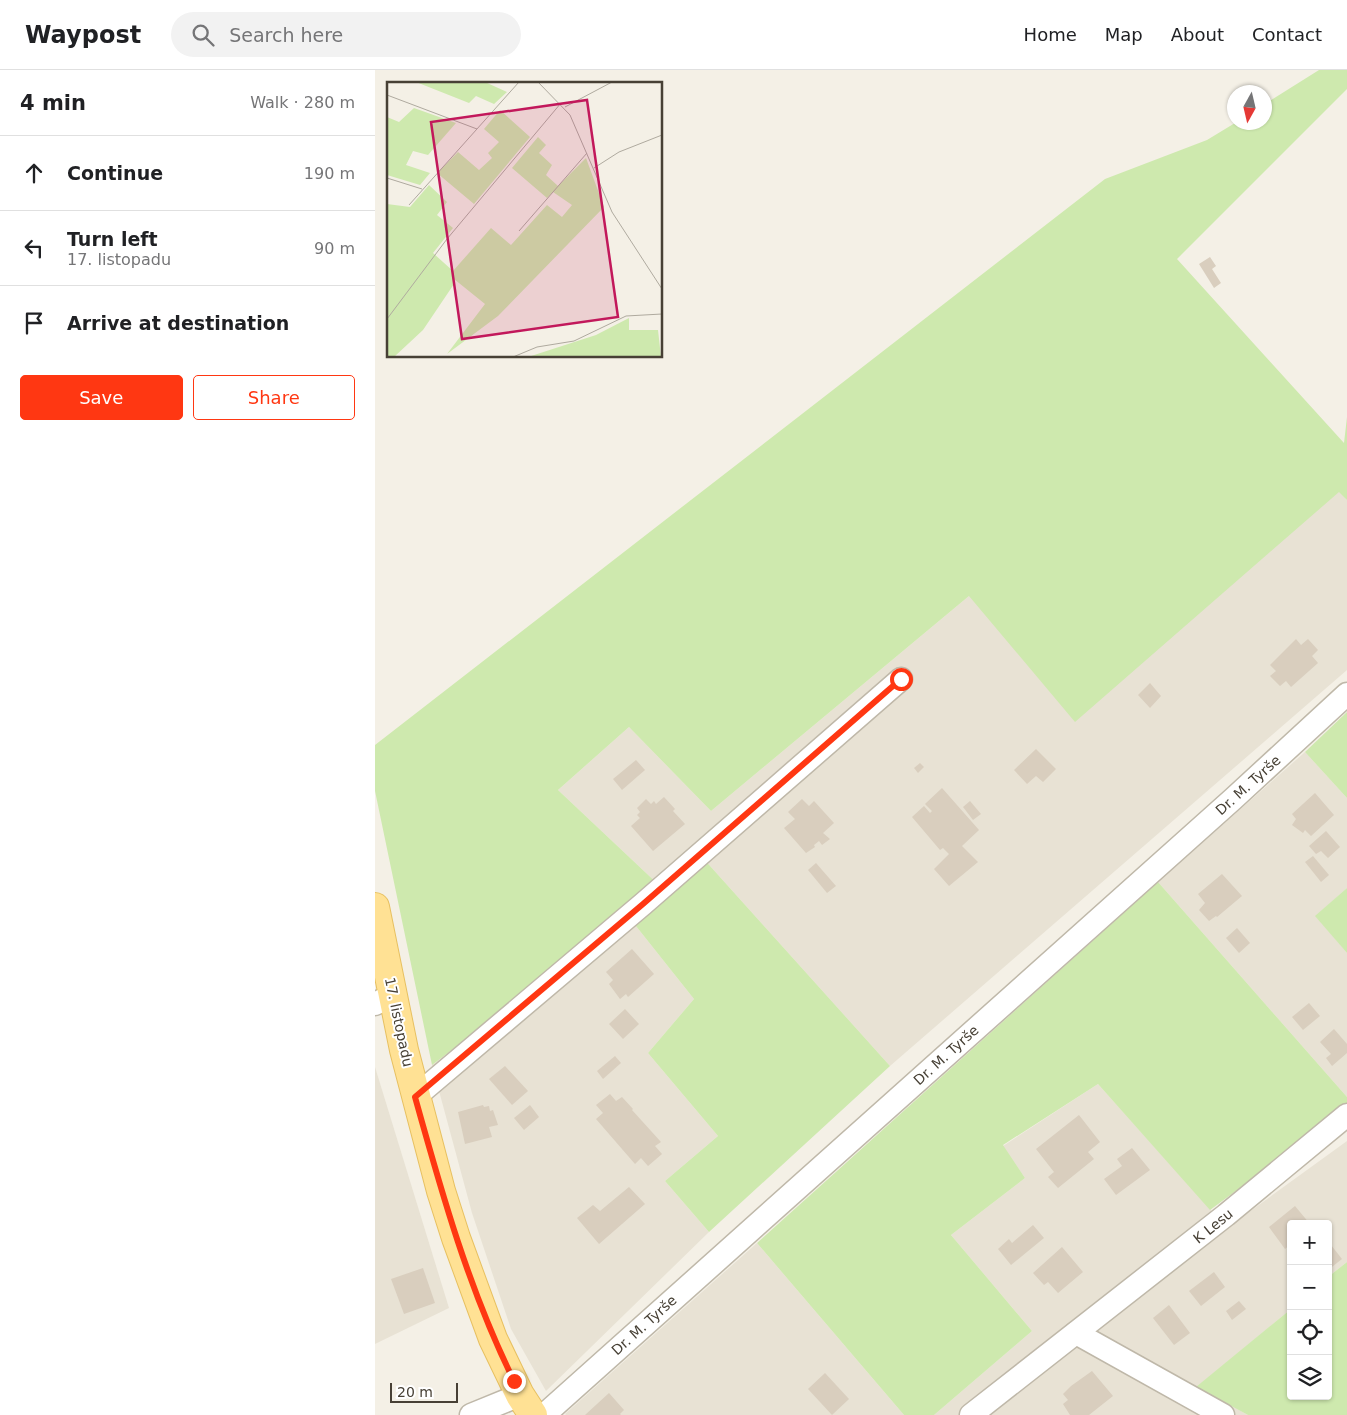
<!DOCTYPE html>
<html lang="en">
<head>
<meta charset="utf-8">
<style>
	:root { --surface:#fff; --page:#f2f2f2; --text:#202124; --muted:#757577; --line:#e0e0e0; --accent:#ff3712 }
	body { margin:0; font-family:"DejaVu Sans",sans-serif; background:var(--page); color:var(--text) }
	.controls { position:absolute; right:15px; bottom:15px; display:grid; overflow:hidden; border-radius:5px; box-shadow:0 1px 4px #0004 }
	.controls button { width:45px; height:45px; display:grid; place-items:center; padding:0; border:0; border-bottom:1px solid var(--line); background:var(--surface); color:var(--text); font:25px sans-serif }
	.compass { position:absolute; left:852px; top:15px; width:45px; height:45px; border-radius:50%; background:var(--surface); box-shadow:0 1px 4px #0004; rotate:188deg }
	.scale { position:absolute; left:15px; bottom:12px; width:68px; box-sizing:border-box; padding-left:5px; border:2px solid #474035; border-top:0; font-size:14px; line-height:18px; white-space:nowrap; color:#474035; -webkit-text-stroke:4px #fff; paint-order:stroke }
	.stop { position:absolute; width:15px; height:15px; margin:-11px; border:4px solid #ff3712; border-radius:50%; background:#fff }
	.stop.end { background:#ff3712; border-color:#fff; box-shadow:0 1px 5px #0008 }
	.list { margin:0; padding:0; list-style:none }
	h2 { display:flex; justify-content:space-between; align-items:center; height:65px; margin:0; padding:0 20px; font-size:21px }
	h2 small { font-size:16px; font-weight:400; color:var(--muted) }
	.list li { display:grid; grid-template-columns:32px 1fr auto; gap:15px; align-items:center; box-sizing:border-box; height:75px; padding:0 20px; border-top:1px solid var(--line) }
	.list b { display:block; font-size:19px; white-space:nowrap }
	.list p { margin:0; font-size:16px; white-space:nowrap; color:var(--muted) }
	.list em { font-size:16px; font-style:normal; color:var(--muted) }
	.actions { display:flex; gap:10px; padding:15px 20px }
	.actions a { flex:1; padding:11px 0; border:1px solid var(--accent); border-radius:5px; text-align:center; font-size:18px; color:var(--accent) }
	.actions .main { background:var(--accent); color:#fff }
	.icon { flex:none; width:28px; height:28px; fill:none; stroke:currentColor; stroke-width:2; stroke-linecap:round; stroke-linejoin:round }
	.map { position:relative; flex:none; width:972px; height:1345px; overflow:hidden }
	header { display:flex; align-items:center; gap:30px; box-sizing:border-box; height:70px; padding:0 25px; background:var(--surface); border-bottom:1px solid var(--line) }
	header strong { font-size:24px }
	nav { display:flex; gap:28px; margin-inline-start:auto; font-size:18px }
	.search { width:350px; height:45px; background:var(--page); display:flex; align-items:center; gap:12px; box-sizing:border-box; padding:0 18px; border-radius:28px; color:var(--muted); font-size:19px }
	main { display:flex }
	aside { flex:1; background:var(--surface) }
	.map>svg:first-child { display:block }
	.residential { fill:#e8e2d4 }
	.green { fill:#cee9ae }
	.building { fill:#d9cebe }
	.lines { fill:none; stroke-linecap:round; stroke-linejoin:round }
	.minor-casing { stroke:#bfb8a9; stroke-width:25 }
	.major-casing { stroke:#e7c061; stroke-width:30 }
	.minor { stroke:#fff; stroke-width:22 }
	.major { stroke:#ffe194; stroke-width:28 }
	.route { stroke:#ff3712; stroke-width:6 }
	.labels { text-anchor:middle; stroke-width:4; stroke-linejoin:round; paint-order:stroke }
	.street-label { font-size:14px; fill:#474035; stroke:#fff }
	.inset-road { fill:none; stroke:#afaa9f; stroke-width:1 }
	.view { fill:#c2185b; fill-opacity:0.15; stroke:#c2185b; stroke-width:2.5 }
	.inset-edge { fill:none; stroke:#474035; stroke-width:2.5 }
</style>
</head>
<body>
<header>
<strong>Waypost</strong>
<div class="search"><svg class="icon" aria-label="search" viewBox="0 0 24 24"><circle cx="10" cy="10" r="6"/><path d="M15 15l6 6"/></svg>Search here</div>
<nav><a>Home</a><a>Map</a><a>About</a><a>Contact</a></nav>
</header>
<main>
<aside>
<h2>4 min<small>Walk · 280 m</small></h2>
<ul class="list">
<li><svg class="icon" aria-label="ahead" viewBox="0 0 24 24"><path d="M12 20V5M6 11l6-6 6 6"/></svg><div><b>Continue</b></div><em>190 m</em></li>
<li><svg class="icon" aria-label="left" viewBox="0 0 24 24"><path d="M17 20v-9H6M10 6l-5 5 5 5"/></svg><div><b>Turn left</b><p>17. listopadu</p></div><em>90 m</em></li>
<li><svg class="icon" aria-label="arrive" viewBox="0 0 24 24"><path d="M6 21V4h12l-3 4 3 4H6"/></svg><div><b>Arrive at destination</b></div></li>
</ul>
<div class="actions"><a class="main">Save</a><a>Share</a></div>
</aside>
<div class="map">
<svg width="972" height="1345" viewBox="0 0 972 1345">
	<rect width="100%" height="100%" fill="#f4f0e6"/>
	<!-- residential -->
	<g class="residential">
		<path d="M 965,421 L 972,430 L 972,600 L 515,996 L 327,787 L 287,818 L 183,720 L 254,657 L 336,741 L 594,526 Z"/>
		<path d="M 930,682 L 972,728 L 972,818 L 941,846 L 972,883 L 972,1027 L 783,812 Z"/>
		<path d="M 253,846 L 319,929 L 273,983 L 343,1066 L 290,1111 L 334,1162 L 171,1321 L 136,1259 L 97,1143 L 57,995 Z"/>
		<path d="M 0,997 L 74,1238 L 0,1274 Z"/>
		<path d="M 723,1014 L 852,1158 L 972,1071 L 972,1192 L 953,1207 L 953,1154 L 916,1154 L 916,1239 L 822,1317 L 873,1345 L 559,1345 L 657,1261 L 576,1165 L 650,1108 L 628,1076 Z"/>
		<path d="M 382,1173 L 529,1345 L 191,1345 L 190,1344 Z"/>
	</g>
	<!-- green -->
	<g class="green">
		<path d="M 944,0 L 972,0 L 972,19 L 802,189 L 969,373 L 972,347 L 972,430 L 964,422 L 700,652 L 594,526 L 336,741 L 254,657 L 183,720 L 287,818 L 327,787 L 515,996 L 334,1162 L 290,1111 L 343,1066 L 273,983 L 319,929 L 253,846 L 57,995 L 0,721 L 0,675 L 730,109 L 832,70 L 860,53 L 889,52 L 890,34 Z"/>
		<path d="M 972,642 L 972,728 L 930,682 Z"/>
		<path d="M 783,812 L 972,1027 L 972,1039 L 835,1140 L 723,1014 L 628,1075 L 650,1108 L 576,1165 L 657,1261 L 559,1345 L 529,1345 L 382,1173 Z"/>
		<path d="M 972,818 L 972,883 L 940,846 Z"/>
		<path d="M 972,1192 L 972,1345 L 873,1345 L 821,1317 L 916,1239 L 916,1326 L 953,1326 L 953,1207 Z"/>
	</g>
	<!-- building -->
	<g class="building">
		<path d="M 835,187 L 841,196 L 837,199 L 846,213 L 839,218 L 824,194 Z"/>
		<path d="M 921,569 L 926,575 L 933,569 L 943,580 L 937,586 L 943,593 L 916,617 L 911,611 L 905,616 L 895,606 L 901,601 L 895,595 Z"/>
		<path d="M 775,613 L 786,626 L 775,638 L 763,625 Z"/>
		<path d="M 661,679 L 681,699 L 668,712 L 661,706 L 652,714 L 639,700 Z"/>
		<path d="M 261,690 L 270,700 L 247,720 L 238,709 Z"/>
		<path d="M 545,693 L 549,697 L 543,703 L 539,698 Z"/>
		<path d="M 567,718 L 604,760 L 587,776 L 603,792 L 574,816 L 559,799 L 574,784 L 568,778 L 565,780 L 537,747 L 549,736 L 555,743 L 557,741 L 550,734 Z"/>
		<path d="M 940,723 L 959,745 L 936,766 L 930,760 L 928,763 L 917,755 L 921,749 L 917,744 Z"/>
		<path d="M 289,727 L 300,739 L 298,741 L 310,754 L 278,781 L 256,756 L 265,748 L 262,745 L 265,742 L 262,738 L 271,729 L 276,734 L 279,731 L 281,734 Z"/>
		<path d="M 427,729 L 434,736 L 439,731 L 459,753 L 448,763 L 455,769 L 447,775 L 444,771 L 439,775 L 440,777 L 431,783 L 409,758 L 420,749 L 413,742 Z"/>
		<path d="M 595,731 L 606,744 L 598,750 L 588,737 Z"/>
		<path d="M 951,761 L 965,777 L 953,788 L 946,781 L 941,784 L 934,776 Z"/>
		<path d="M 938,786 L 954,805 L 946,812 L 930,792 Z"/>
		<path d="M 441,793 L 461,816 L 452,823 L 433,800 Z"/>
		<path d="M 847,804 L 867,826 L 842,847 L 841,846 L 834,851 L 824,840 L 830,833 L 823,824 Z"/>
		<path d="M 862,858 L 875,873 L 864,883 L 851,868 Z"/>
		<path d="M 257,879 L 279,904 L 253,927 L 251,924 L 245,929 L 234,914 L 238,910 L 231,902 Z"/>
		<path d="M 934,933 L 945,946 L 928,960 L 917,947 Z"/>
		<path d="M 250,939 L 264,954 L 248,969 L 234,954 Z"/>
		<path d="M 959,959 L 972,974 L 972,983 L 957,996 L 951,988 L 956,984 L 945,972 Z"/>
		<path d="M 240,986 L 246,993 L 228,1009 L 222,1001 Z"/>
		<path d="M 130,996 L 153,1021 L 137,1035 L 114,1009 Z"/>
		<path d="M 235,1024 L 241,1031 L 247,1027 L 258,1039 L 257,1040 L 286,1072 L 280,1076 L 287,1084 L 273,1096 L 266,1088 L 260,1094 L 221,1049 L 228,1043 L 221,1035 Z"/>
		<path d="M 108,1035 L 109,1037 L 114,1036 L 115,1041 L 118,1040 L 123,1055 L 114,1057 L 117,1067 L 90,1074 L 83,1042 Z"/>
		<path d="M 155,1035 L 164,1047 L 149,1060 L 139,1048 Z"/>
		<path d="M 704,1045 L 725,1072 L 713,1082 L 719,1089 L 683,1118 L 673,1107 L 679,1102 L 661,1079 Z"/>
		<path d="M 757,1078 L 775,1100 L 741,1125 L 729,1109 L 747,1096 L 742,1089 Z"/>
		<path d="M 254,1117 L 270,1134 L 224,1174 L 202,1148 L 218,1135 L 225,1141 Z"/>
		<path d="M 920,1136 L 935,1154 L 916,1154 L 916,1174 L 910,1179 L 894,1157 Z"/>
		<path d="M 658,1155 L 669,1168 L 636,1195 L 623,1179 L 634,1169 L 637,1173 Z"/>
		<path d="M 956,1175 L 967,1189 L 953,1200 L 953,1177 Z"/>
		<path d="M 687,1177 L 708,1202 L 683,1223 L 673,1212 L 669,1215 L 658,1203 Z"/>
		<path d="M 48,1198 L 60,1233 L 29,1244 L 16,1209 Z"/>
		<path d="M 839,1202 L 850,1217 L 826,1236 L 814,1221 Z"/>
		<path d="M 864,1231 L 871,1239 L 857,1250 L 851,1241 Z"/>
		<path d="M 794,1235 L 815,1263 L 799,1275 L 778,1248 Z"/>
		<path d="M 717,1301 L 738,1326 L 714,1345 L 695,1345 L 688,1334 L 693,1330 L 688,1324 L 696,1316 Z"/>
		<path d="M 450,1303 L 474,1329 L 457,1345 L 433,1319 Z"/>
		<path d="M 234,1323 L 249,1340 L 245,1344 L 246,1345 L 210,1345 Z"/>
	</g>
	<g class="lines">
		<defs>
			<g id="minor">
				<path d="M 0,934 L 19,924"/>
				<path d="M 40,1027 L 268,834 L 526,609"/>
				<path d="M 701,1263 L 848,1345"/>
				<path d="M 96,1345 L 145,1325"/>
				<path d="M 169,1345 L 858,729 L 972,624"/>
				<path d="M 596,1345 L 851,1145 L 972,1045"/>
			</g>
			<path id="major" d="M 0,837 L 29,980 L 66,1121 L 81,1168 L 118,1269 L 145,1325 L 158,1345"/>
		</defs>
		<!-- minor casing -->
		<use href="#minor" class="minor-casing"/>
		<!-- major casing -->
		<use href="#major" class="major-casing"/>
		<!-- minor -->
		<use href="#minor" class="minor"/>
		<!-- major -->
		<use href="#major" class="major"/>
	</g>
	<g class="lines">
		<!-- route -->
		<path class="route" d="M 139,1311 C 94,1220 67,1124 40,1027 L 268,834 L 526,609"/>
	</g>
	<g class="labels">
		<!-- street labels -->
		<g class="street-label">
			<text transform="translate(873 715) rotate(-42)" y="5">Dr. M. Tyrše</text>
			<text transform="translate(24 952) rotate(78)" y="5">17. listopadu</text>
			<text transform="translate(571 985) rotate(-42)" y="5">Dr. M. Tyrše</text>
			<text transform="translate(838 1156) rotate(-39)" y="5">K Lesu</text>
			<text transform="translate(269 1255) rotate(-42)" y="5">Dr. M. Tyrše</text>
		</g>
	</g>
	<!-- overview -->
	<g transform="translate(12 12)">
		<rect width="275" height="275" fill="#f4f0e6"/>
		<path d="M 29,0 L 98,0 L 120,10 L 107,22 L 89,14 L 82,21 ZM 27,26 L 69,41 L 41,73 L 26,69 L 19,83 L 43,91 L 33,103 L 0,93 L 0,35 L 12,40 ZM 113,28 L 143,55 L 87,122 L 50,91 L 71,70 L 92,88 L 105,76 L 101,71 L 112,60 L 97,47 ZM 151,55 L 159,63 L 152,71 L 165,83 L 159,93 L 171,104 L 199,76 L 217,125 L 111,234 L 60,272 L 98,222 L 67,197 L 67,202 L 36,248 L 7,275 L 0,275 L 0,122 L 23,125 L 42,103 L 60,120 L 50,133 L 66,146 L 46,171 L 66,189 L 104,146 L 124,163 L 160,123 L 175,135 L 185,123 L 166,110 L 160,116 L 125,86 ZM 242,236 L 242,248 L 271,248 L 274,275 L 141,275 L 209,253 Z" fill="#cee9ae"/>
		<path class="inset-road" d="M 151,0 L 183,33 L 225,130 L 275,207M 0,13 L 90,47M 178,25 L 225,0M 207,86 L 232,70 L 275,53M 0,96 L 35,107M 22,123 L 132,0M 132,149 L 200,71M 0,237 L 60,157 L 174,21M 126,275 L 150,265 L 187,259 L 239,234 L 275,232"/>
		<path class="view" d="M 200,18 L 231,235 L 75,257 L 44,40 Z"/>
		<rect width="275" height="275" class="inset-edge"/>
	</g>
</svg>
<div class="controls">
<button>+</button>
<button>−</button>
<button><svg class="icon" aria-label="locate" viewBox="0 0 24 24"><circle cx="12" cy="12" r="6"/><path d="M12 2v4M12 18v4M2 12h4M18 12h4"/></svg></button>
<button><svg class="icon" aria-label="layers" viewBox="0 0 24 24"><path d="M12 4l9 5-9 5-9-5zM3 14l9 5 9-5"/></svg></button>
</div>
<svg class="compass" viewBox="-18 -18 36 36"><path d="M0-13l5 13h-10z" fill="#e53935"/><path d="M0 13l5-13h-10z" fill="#757577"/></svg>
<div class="scale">20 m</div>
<div class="stop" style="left:526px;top:609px"></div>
<div class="stop end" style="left:139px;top:1311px"></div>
</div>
</main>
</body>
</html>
